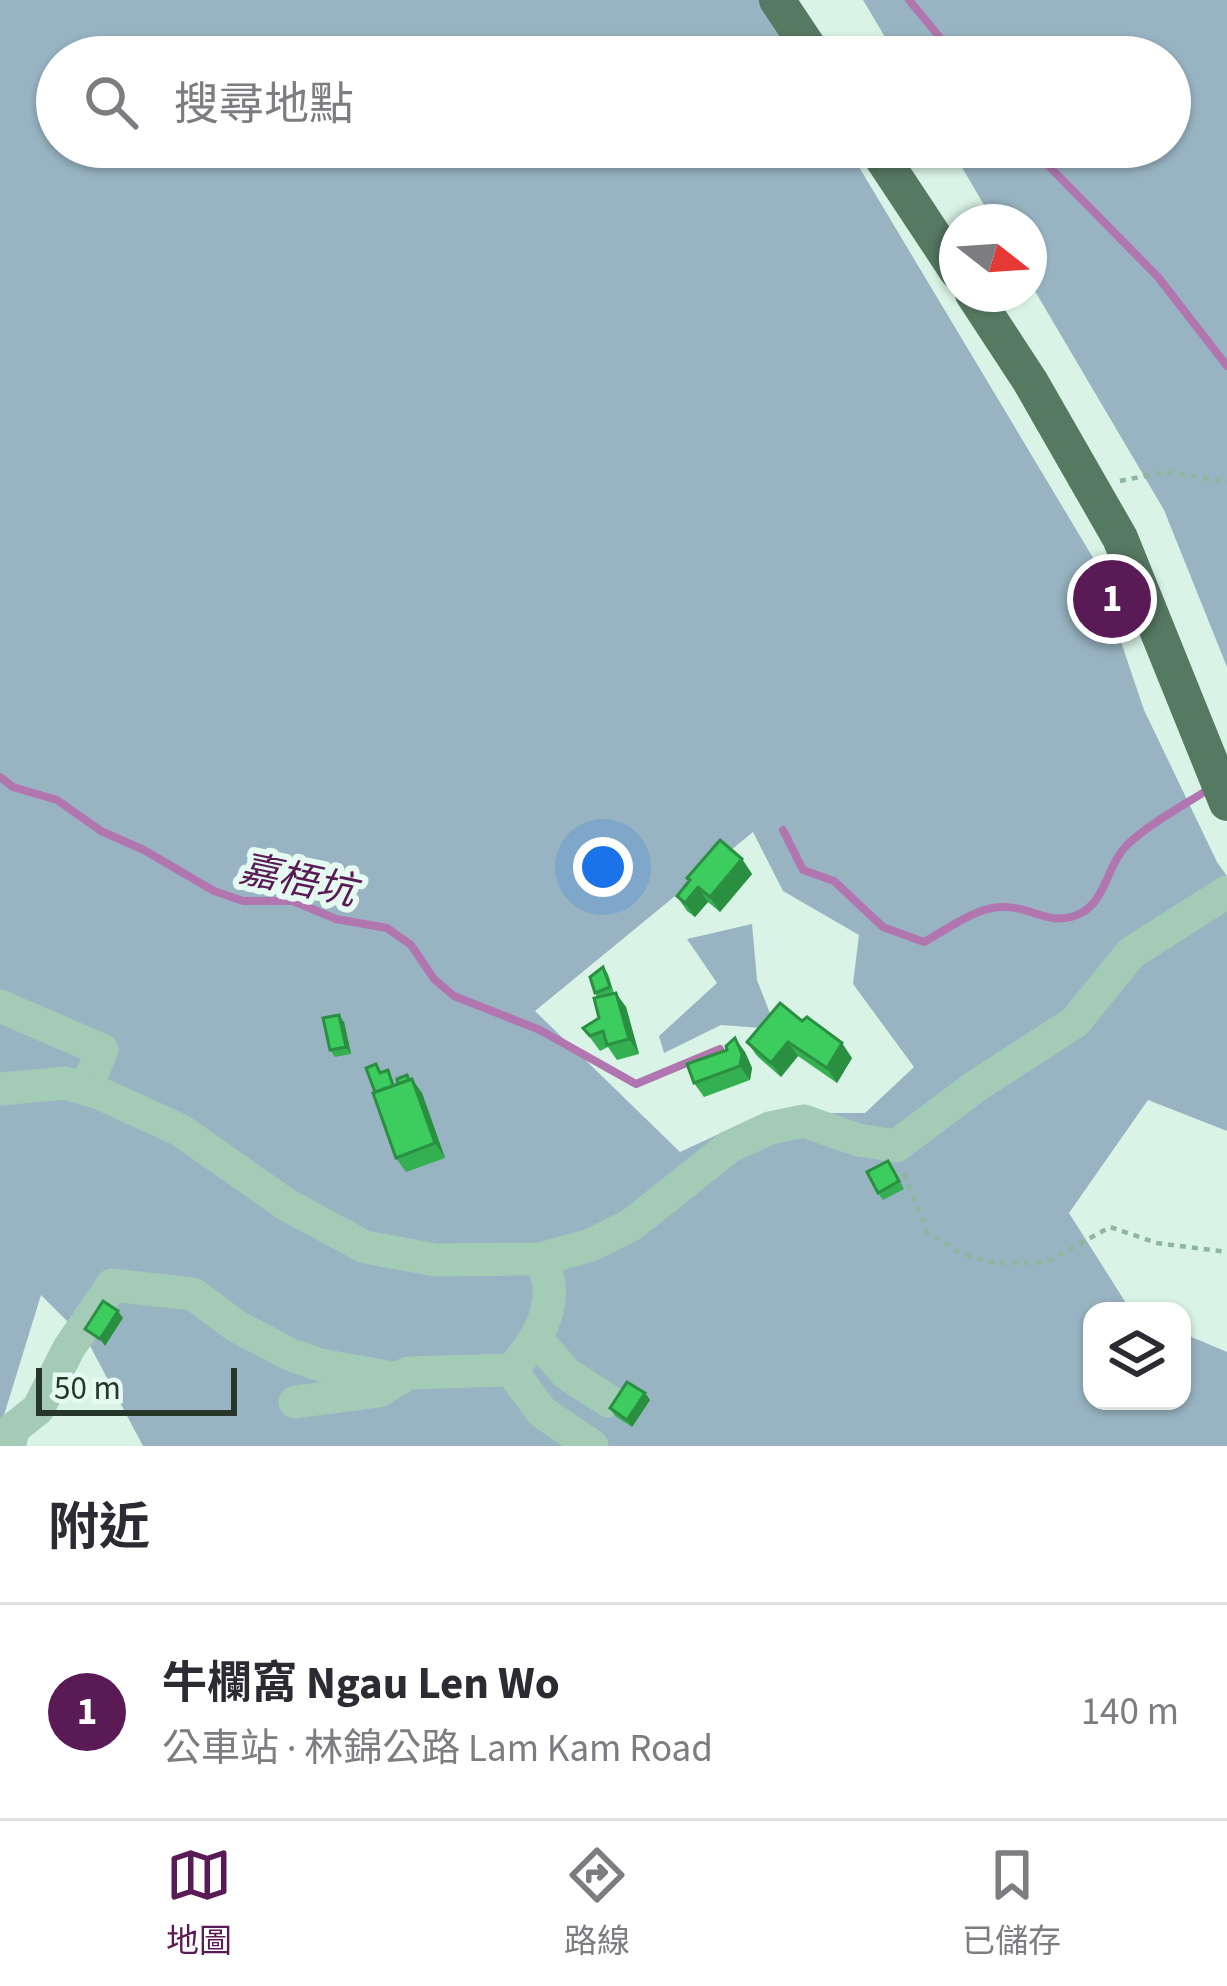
<!DOCTYPE html>
<html lang="zh-TW">
<head>
<meta charset="utf-8">
<style>
	:root { --surface:#fff; --page:#f7f7f7; --text:#2b2b33; --muted:#7c7c81; --line:#e1e1e2; --accent:#5a1a56 }
	body { margin:0; font-family:"Source Sans 3","Noto Sans TC",sans-serif; background:var(--page); color:var(--text) }
	.controls { position:absolute; right:36px; bottom:36px; display:grid; overflow:hidden; border-radius:24px; box-shadow:0 3px 9px #0004 }
	.controls button { width:108px; height:108px; display:grid; place-items:center; padding:0; border:0; border-bottom:3px solid var(--line); background:var(--surface); color:var(--text); font:60px sans-serif }
	.compass { position:absolute; left:939px; top:204px; width:108px; height:108px; border-radius:50%; background:var(--surface); box-shadow:0 3px 9px #0004; rotate:107deg }
	.scale { position:absolute; left:36px; bottom:30px; width:201px; box-sizing:border-box; padding-left:12px; border:6px solid #26362b; border-top:0; font-size:33px; line-height:42px; white-space:nowrap; color:#26362b; -webkit-text-stroke:9px #e5faf0; paint-order:stroke }
	.you { position:absolute; left:603px; top:867px; width:42px; height:42px; margin:-30px; border:9px solid #fff; border-radius:50%; background:#1a73e8; box-shadow:0 0 0 18px #1a73e833 }
	.badge { display:grid; place-items:center; width:78px; height:78px; border-radius:50%; background:var(--accent); color:#fff; font-size:39px; font-weight:700 }
	.pin { position:absolute; translate:-50% -50%; border:6px solid #fff; box-shadow:0 3px 12px #0006 }
	.list { margin:0; padding:0; list-style:none }
	h2 { display:flex; justify-content:space-between; align-items:center; height:156px; margin:0; padding:0 48px; font-size:51px }
	h2 small { font-size:39px; font-weight:400; color:var(--muted) }
	.list li { display:grid; grid-template-columns:78px 1fr auto; gap:36px; align-items:center; box-sizing:border-box; height:216px; padding:0 48px; border-top:3px solid var(--line) }
	.list b { display:block; font-size:45px; white-space:nowrap }
	.list p { margin:0; font-size:39px; white-space:nowrap; color:var(--muted) }
	.list em { font-size:39px; font-style:normal; color:var(--muted) }
	.icon { flex:none; width:66px; height:66px; fill:none; stroke:currentColor; stroke-width:2; stroke-linecap:round; stroke-linejoin:round }
	.map { position:relative; flex:none; width:1227px; height:1446px; overflow:hidden }
	.search { position:absolute; background:var(--surface); box-shadow:0 3px 9px #0004; left:36px; right:36px; top:36px; height:132px; display:flex; align-items:center; gap:30px; box-sizing:border-box; padding:0 42px; border-radius:66px; color:var(--muted); font-size:45px }
	.sheet { height:372px; background:var(--surface) }
	nav { display:flex; justify-content:space-around; align-items:center; box-sizing:border-box; height:168px; border-top:3px solid var(--line); background:var(--surface); font-size:33px; color:var(--muted) }
	nav a { display:grid; justify-items:center; gap:6px }
	nav .on { color:var(--accent) }
	.map>svg:first-child { display:block }
	.green { fill:#98b4c2; fill-rule:evenodd }
	.lines { fill:none; stroke-linecap:round; stroke-linejoin:round }
	.stream { stroke:#b176af; stroke-width:8 }
	.path { stroke:#8eb79f; stroke-width:4.5; stroke-dasharray:6 6; stroke-linecap:butt }
	.minor { stroke:#a4cbb6; stroke-width:33 }
	.major { stroke:#567962; stroke-width:36 }
	.wall { fill:#34af51 }
	.shaded-wall { fill:#2b8f42 }
	.building { fill:#3dcc5e; stroke:#2b8f42; stroke-width:3 }
	.labels { text-anchor:middle; stroke-width:12; stroke-linejoin:round; paint-order:stroke }
	.water-label { font-size:39px; font-style:italic; fill:#5a1a56; stroke:#e5faf0 }
</style>
</head>
<body>
<div class="map">
<svg width="1227" height="1446" viewBox="0 0 1227 1446">
	<rect width="100%" height="100%" fill="#d9f3e6"/>
	<!-- green -->
	<g class="green">
		<path d="M 0,0 L 759,0 L 793,57 L 57,57 L 57,147 L 847,147 L 1092,556 L 1144,710 L 1217,862 L 1227,876 L 1227,1131 L 1148,1100 L 1069,1213 L 1131,1311 L 1092,1311 L 1092,1401 L 1182,1401 L 1182,1333 L 1227,1352 L 1227,1446 L 143,1446 L 88,1342 L 41,1295 L 0,1428 ZM 753,832 L 783,891 L 859,935 L 853,984 L 914,1067 L 865,1113 L 764,1113 L 680,1152 L 535,1011 Z"/>
		<path d="M 863,0 L 1227,0 L 1227,667 L 1164,510 L 1029,281 L 1029,222 L 994,222 L 950,147 L 1170,147 L 1170,57 L 897,57 Z"/>
		<path d="M 752,924 L 757,980 L 771,1016 L 761,1028 L 721,1025 L 664,1053 L 659,1036 L 717,983 L 687,939 Z"/>
	</g>
	<g class="lines">
		<!-- stream -->
		<g class="stream">
			<path d="M 909,0 L 956,57"/>
			<path d="M 1030,147 L 1158,277 L 1227,366"/>
			<path d="M 0,777 L 13,787 L 57,800 L 101,831 L 144,850 L 214,891 L 243,901 L 293,901 L 336,919 L 387,928 L 411,945 L 434,979 L 454,996 L 540,1030 L 636,1084 L 720,1049"/>
			<path d="M 783,830 L 803,870 L 834,881 L 883,927 L 924,942 C 946,930 975,908 1000,907 C 1031,905 1051,929 1081,913 C 1106,900 1107,865 1127,845 C 1151,822 1185,805 1212,787"/>
		</g>
		<!-- path -->
		<g class="path">
			<path d="M 1120,481 L 1165,472 L 1227,482"/>
			<path d="M 904,1173 L 927,1232 L 962,1254 L 994,1263 L 1045,1263 L 1110,1227 L 1157,1243 L 1227,1252"/>
		</g>
		<!-- minor -->
		<g class="minor">
			<path d="M 0,1006 L 102,1050 L 86,1089"/>
			<path d="M 0,1089 L 65,1083 L 99,1093 L 180,1130 L 287,1205 L 365,1247 L 436,1260 L 541,1259 L 591,1245 L 631,1225 L 729,1147 L 770,1128 L 804,1121 L 858,1140 L 896,1146 L 976,1086 L 1075,1022 L 1131,953 L 1227,892"/>
			<path d="M 536,1339 L 567,1374 L 609,1401"/>
			<path d="M 511,1370 L 542,1412 L 592,1446"/>
			<path d="M 295,1402 L 379,1391 L 408,1373 L 511,1370 C 540,1339 562,1300 541,1259"/>
			<path d="M 9,1446 L 14,1428 L 38,1409 L 69,1348 L 112,1285 L 193,1294 L 236,1326 L 289,1354 L 320,1365 L 399,1379"/>
		</g>
		<!-- major -->
		<g class="major">
			<path d="M 777,0 L 815,57"/>
			<path d="M 875,147 L 957,271"/>
			<path d="M 973,294 L 1030,381 L 1120,538 L 1227,803"/>
		</g>
	</g>
	<!-- wall -->
	<g class="wall">
		<path d="M 742,859 L 752,874 L 720,912 L 708,902 L 695,917 L 687,911 L 677,896 Z"/>
		<path d="M 603,967 L 608,974 L 614,993 L 626,1007 L 639,1054 L 617,1060 L 608,1047 L 600,1051 L 583,1028 L 599,1018 L 597,997 L 595,993 Z"/>
		<path d="M 802,1021 L 852,1058 L 837,1083 L 798,1056 L 781,1077 L 757,1056 L 747,1042 Z"/>
		<path d="M 344,1022 L 351,1054 L 335,1057 L 330,1050 Z"/>
		<path d="M 745,1052 L 752,1068 L 750,1080 L 704,1097 L 694,1083 Z"/>
		<path d="M 388,1070 L 395,1085 L 407,1075 L 422,1093 L 445,1158 L 406,1172 L 396,1158 L 375,1092 L 382,1073 Z"/>
		<path d="M 893,1168 L 904,1189 L 883,1200 L 878,1193 Z"/>
		<path d="M 645,1393 L 650,1400 L 632,1427 L 615,1416 L 610,1408 Z"/>
	</g>
	<!-- shaded-wall -->
	<g class="shaded-wall">
		<path d="M 742,859 L 752,874 L 720,912 L 710,897 Z"/>
		<path d="M 698,887 L 708,902 L 695,917 L 685,903 Z"/>
		<path d="M 616,993 L 626,1007 L 639,1054 L 629,1039 Z"/>
		<path d="M 339,1015 L 344,1022 L 351,1054 L 346,1047 Z"/>
		<path d="M 735,1038 L 745,1052 L 752,1068 L 750,1080 L 740,1066 Z"/>
		<path d="M 788,1042 L 798,1056 L 781,1077 L 771,1063 Z"/>
		<path d="M 842,1043 L 852,1058 L 837,1083 L 827,1068 Z"/>
		<path d="M 412,1079 L 422,1093 L 445,1158 L 435,1143 Z"/>
		<path d="M 118,1311 L 123,1318 L 105,1346 L 100,1339 Z"/>
		<path d="M 645,1393 L 650,1400 L 632,1427 L 627,1420 Z"/>
	</g>
	<!-- building -->
	<g class="building">
		<path d="M 720,840 L 742,859 L 710,897 L 698,887 L 685,903 L 677,896 L 690,880 L 687,878 Z"/>
		<path d="M 603,967 L 610,987 L 595,993 L 590,977 Z"/>
		<path d="M 616,993 L 629,1039 L 607,1045 L 603,1031 L 590,1036 L 583,1028 L 599,1018 L 594,998 Z"/>
		<path d="M 780,1003 L 802,1021 L 807,1017 L 842,1043 L 827,1068 L 788,1042 L 771,1063 L 747,1042 Z"/>
		<path d="M 339,1015 L 346,1047 L 330,1050 L 323,1018 Z"/>
		<path d="M 735,1038 L 742,1054 L 740,1066 L 694,1083 L 687,1064 L 727,1050 L 726,1046 Z"/>
		<path d="M 376,1064 L 380,1073 L 388,1070 L 393,1086 L 375,1092 L 366,1068 Z"/>
		<path d="M 407,1075 L 409,1080 L 398,1084 L 397,1079 Z"/>
		<path d="M 412,1079 L 435,1143 L 396,1158 L 373,1093 Z"/>
		<path d="M 888,1161 L 899,1181 L 878,1193 L 867,1172 Z"/>
		<path d="M 103,1301 L 118,1311 L 100,1339 L 85,1329 Z"/>
		<path d="M 627,1382 L 645,1393 L 627,1420 L 610,1408 Z"/>
	</g>
	<g class="labels">
		<!-- water labels -->
		<g class="water-label">
			<text transform="translate(298 879) rotate(12)" y="14">嘉梧坑</text>
		</g>
	</g>
</svg>
<div class="controls">
<button><svg class="icon" aria-label="layers" viewBox="0 0 24 24"><path d="M12 4l9 5-9 5-9-5zM3 14l9 5 9-5"/></svg></button>
</div>
<svg class="compass" viewBox="-18 -18 36 36"><path d="M0-13l5 13h-10z" fill="#e53935"/><path d="M0 13l5-13h-10z" fill="#7c7c81"/></svg>
<div class="scale">50 m</div>
<div class="you"></div>
<div class="pin badge" style="left:1112px;top:599px">1</div>
<div class="search"><svg class="icon" aria-label="search" viewBox="0 0 24 24"><circle cx="10" cy="10" r="6"/><path d="M15 15l6 6"/></svg>搜尋地點</div>
</div>
<section class="sheet">
<h2>附近<small></small></h2>
<ul class="list">
<li><span class="badge">1</span><div><b>牛欄窩 Ngau Len Wo</b><p>公車站 · 林錦公路 Lam Kam Road</p></div><em>140 m</em></li>
</ul>
</section>
<nav>
<a class="on"><svg class="icon" aria-label="map" viewBox="0 0 24 24"><path d="M3 6l6-2 6 2 6-2v14l-6 2-6-2-6 2zM9 4v14M15 6v14"/></svg>地圖</a>
<a><svg class="icon" aria-label="directions" viewBox="0 0 24 24"><path d="M12 3l9 9-9 9-9-9zM9 14v-3h6M13 9l2 2-2 2"/></svg>路線</a>
<a><svg class="icon" aria-label="saved" viewBox="0 0 24 24"><path d="M7 4h10v16l-5-4-5 4z"/></svg>已儲存</a>
</nav>
</body>
</html>
